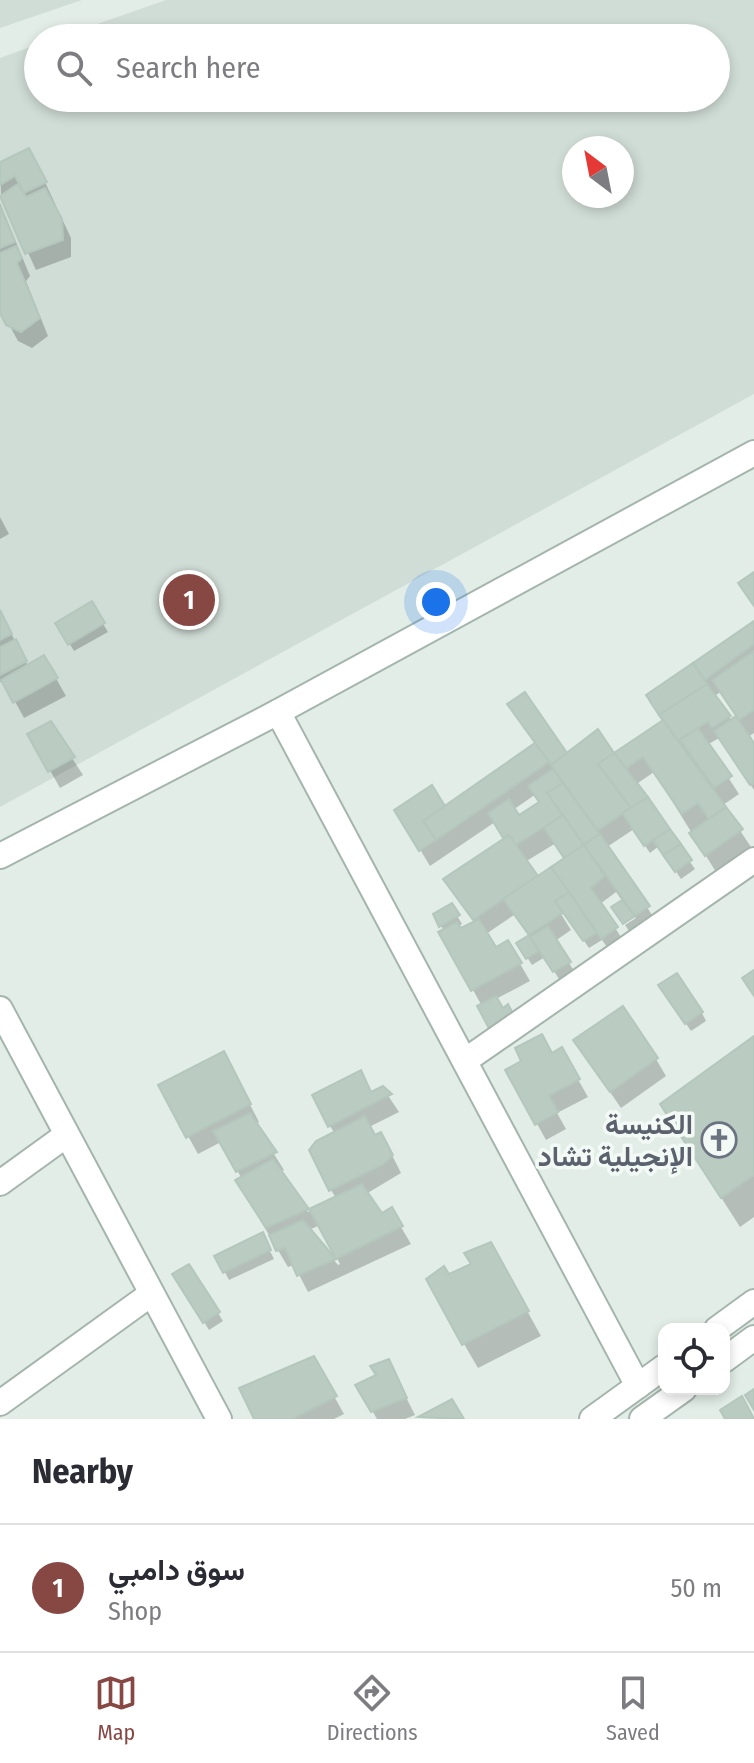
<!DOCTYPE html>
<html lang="en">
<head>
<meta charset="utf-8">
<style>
	:root { --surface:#fff; --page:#f7f7f7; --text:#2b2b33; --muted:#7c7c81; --line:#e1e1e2; --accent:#874743 }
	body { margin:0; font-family:"Fira Sans Condensed",Vazirmatn,sans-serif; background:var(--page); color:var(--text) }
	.controls { position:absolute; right:24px; bottom:24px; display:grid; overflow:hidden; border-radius:16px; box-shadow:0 4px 12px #0003 }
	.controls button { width:72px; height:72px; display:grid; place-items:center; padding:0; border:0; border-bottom:2px solid var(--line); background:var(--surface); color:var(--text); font:40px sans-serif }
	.compass { position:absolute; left:562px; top:136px; width:72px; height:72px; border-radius:50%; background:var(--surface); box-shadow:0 4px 12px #0003; rotate:328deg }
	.you { position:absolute; left:436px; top:602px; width:28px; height:28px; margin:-20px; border:6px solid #fff; border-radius:50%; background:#1a73e8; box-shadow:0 0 0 12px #1a73e833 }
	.badge { display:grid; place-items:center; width:52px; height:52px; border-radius:50%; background:var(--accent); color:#fff; font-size:26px; font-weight:700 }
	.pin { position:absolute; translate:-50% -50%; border:4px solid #fff; box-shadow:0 2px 8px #0006 }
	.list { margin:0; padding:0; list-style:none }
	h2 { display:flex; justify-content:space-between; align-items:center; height:104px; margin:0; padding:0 32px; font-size:34px }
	h2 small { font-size:26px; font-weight:400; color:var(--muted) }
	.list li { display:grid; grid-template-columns:52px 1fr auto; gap:24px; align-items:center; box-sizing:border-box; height:128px; padding:0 32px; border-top:2px solid var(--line) }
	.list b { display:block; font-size:30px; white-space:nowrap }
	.list p { margin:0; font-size:26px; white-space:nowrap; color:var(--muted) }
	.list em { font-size:26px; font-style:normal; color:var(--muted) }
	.icon { flex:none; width:44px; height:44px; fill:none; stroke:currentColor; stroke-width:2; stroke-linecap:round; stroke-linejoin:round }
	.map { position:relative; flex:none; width:754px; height:1419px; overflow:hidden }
	.search { position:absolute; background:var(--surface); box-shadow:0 4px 12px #0003; left:24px; right:24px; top:24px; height:88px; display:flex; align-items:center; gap:20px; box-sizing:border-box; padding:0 28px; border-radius:44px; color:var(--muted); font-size:30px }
	.sheet { height:232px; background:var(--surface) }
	nav { display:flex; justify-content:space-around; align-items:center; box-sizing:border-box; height:112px; border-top:2px solid var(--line); background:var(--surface); font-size:22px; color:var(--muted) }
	nav a { display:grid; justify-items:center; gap:4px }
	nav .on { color:var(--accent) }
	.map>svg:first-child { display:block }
	.built { fill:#d0ddd6; fill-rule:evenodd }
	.shadow { fill:#0003; fill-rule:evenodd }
	.building { fill:#bacbc2; stroke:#b4c7bd; stroke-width:2 }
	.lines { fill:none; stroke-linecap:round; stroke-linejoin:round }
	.minor-casing { stroke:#a4b5ad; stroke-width:28 }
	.tertiary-casing { stroke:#a4b5ad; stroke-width:28 }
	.minor { stroke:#fff; stroke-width:24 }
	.tertiary { stroke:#fff; stroke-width:24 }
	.labels { text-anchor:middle; stroke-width:7; stroke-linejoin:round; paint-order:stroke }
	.worship-label { font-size:28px; font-weight:bold; fill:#5b616d; stroke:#f3f9f5; text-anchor:end }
</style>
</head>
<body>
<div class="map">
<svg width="754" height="1419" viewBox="0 0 754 1419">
	<rect width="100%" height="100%" fill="#e2ede7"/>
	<!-- built -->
	<g class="built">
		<path d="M 0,0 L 82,0 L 0,28 Z"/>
		<path d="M 166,0 L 754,0 L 754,394 L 0,807 L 0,58 L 38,44 L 38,98 L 716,98 L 716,38 L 57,38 ZM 574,148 L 622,148 L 622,196 L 574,196 Z"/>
	</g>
	<!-- shadow -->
	<g class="shadow">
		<path d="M 0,163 L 38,167 L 71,238 L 71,257 L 36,270 L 1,194 Z"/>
		<path d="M 0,203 L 30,276 L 26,281 L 48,336 L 32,348 L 18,341 L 0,308 Z"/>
		<path d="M 0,517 L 9,534 L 0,539 Z"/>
		<path d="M 91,604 L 108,632 L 74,651 L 57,623 Z"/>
		<path d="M 0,612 L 28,666 L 44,657 L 66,696 L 24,718 L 5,683 L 0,682 Z"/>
		<path d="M 754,623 L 754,733 L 748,737 L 754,747 L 754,790 L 719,738 L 707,745 L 739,794 L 723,805 L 751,847 L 716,872 L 654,772 L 635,785 L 695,869 L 681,879 L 659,846 L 650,853 L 634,829 L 607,847 L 658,924 L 646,932 L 640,923 L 629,931 L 625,925 L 636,918 L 614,908 L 623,902 L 616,892 L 600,904 L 626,945 L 612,954 L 602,940 L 589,948 L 564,912 L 561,914 L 571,930 L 555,941 L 574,971 L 559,979 L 545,957 L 532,965 L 519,944 L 530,938 L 514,915 L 486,934 L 495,950 L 508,943 L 530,981 L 496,999 L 520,1030 L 482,1006 L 441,933 L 444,931 L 435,915 L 451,906 L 462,924 L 457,927 L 460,931 L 475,923 L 446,880 L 506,839 L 495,822 L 430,866 L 397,811 L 445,808 L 536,745 L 520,721 L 567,756 L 613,755 L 664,721 L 649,696 ZM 721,692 L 738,718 L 732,721 L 714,696 ZM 536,794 L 541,803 L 518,818 L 513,810 ZM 556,843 L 566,859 L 537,878 L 525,862 Z"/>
		<path d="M 50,724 L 83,775 L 60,788 L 30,735 Z"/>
		<path d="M 665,993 L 702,1013 L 706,1021 L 691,1031 Z"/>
		<path d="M 754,1039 L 754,1217 L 740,1227 L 662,1105 Z"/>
		<path d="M 561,1050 L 588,1097 L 557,1113 L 566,1129 L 546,1140 L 508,1071 Z"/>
		<path d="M 586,1057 L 656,1059 L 666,1076 L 621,1108 Z"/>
		<path d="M 232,1070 L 259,1122 L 255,1124 L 284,1170 L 280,1172 L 308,1212 L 336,1198 L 331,1190 L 335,1134 L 330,1126 L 383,1088 L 399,1112 L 369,1127 L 390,1151 L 401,1173 L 366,1194 L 381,1216 L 391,1210 L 411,1244 L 308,1292 L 294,1265 L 288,1267 L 247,1198 L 242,1179 L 221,1142 L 198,1154 L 160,1086 ZM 320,1225 L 340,1264 L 338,1265 L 309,1230 Z"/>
		<path d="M 266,1243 L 274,1259 L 229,1280 L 217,1257 Z"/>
		<path d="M 189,1266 L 223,1321 L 209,1330 L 175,1275 Z"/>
		<path d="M 504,1269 L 541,1336 L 478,1368 L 464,1344 L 448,1276 Z"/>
		<path d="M 313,1359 L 344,1414 L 334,1419 L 256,1419 Z"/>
		<path d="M 388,1362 L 415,1415 L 405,1419 L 377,1419 L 358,1386 L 378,1376 Z"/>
		<path d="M 451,1402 L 461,1419 L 420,1418 Z"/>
	</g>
	<!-- building -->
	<g class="building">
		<path d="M 29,148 L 47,182 L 24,193 L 15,176 L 0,185 L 0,162 Z"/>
		<path d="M 18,184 L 26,197 L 45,188 L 62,219 L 63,240 L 25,254 L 0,196 Z"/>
		<path d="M 0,206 L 15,242 L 0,248 Z"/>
		<path d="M 16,246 L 22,258 L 17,263 L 40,318 L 21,332 L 6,325 L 0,313 L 0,253 Z"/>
		<path d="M 754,572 L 754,606 L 738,583 Z"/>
		<path d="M 92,601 L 105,623 L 68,645 L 55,623 Z"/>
		<path d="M 0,610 L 12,634 L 0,640 Z"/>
		<path d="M 754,621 L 754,644 L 705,680 L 693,663 Z"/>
		<path d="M 16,639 L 27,661 L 0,675 L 0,647 Z"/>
		<path d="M 754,651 L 754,710 L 739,720 L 712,680 Z"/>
		<path d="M 44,655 L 58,678 L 13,703 L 1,680 Z"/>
		<path d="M 693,663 L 707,684 L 659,715 L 646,695 Z"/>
		<path d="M 707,684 L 731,716 L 712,728 L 708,722 L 677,741 L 659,715 Z"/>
		<path d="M 525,692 L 567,753 L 551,765 L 507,704 Z"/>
		<path d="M 736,716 L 754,743 L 754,783 L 750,785 L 714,731 Z"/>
		<path d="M 663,720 L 726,807 L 709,819 L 698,803 L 682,814 L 643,757 L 625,769 L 614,753 Z"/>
		<path d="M 51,721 L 75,757 L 48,772 L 27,734 Z"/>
		<path d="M 698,728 L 732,776 L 714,788 L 680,740 Z"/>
		<path d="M 598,729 L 614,753 L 598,764 L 631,808 L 597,831 L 551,765 Z"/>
		<path d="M 535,743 L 549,762 L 436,840 L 423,821 Z"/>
		<path d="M 614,753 L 648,797 L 631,808 L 598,764 Z"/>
		<path d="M 553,769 L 563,783 L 547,793 L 563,815 L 516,845 L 509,835 L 503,838 L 488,813 L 509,799 L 519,815 L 539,802 L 528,786 Z"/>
		<path d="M 563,783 L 600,834 L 584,845 L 547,793 Z"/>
		<path d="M 432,785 L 445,806 L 423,821 L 436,840 L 419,851 L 394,810 Z"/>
		<path d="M 648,797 L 670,829 L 644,846 L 622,813 Z"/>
		<path d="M 726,807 L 743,829 L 705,856 L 689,833 Z"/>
		<path d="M 563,815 L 584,845 L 564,858 L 544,828 Z"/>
		<path d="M 670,829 L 681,844 L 663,855 L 653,840 Z"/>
		<path d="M 600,834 L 650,906 L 635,916 L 584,845 Z"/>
		<path d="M 509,835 L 538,876 L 473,920 L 443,879 Z"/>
		<path d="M 681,844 L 692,860 L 675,872 L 663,855 Z"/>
		<path d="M 584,845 L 605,876 L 591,888 L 618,927 L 601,939 L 551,867 Z"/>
		<path d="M 551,867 L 569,892 L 555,901 L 563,913 L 529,935 L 503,899 Z"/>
		<path d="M 569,892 L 597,933 L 583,941 L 555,901 Z"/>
		<path d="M 622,900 L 635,916 L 623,924 L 611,907 Z"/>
		<path d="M 452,903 L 460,915 L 439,927 L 433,914 Z"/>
		<path d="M 479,919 L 496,947 L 508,940 L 522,963 L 471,991 L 438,932 L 457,922 L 461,928 Z"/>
		<path d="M 548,926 L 571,962 L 553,972 L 530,937 Z"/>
		<path d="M 529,935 L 539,951 L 526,959 L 516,943 Z"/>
		<path d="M 754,970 L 754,996 L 742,978 Z"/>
		<path d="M 677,973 L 703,1012 L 685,1024 L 658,985 Z"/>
		<path d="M 496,996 L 503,1008 L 508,1004 L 517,1021 L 492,1034 L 477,1006 Z"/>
		<path d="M 623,1006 L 658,1058 L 610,1092 L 573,1040 Z"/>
		<path d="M 542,1034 L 552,1053 L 562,1047 L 580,1079 L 549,1096 L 558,1112 L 535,1125 L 505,1070 L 521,1061 L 515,1048 Z"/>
		<path d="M 754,1036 L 754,1175 L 721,1198 L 660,1104 Z"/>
		<path d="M 224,1051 L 251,1104 L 186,1138 L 158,1085 Z"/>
		<path d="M 361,1070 L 371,1092 L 383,1086 L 392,1094 L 328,1127 L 312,1095 Z"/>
		<path d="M 250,1113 L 277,1152 L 236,1172 L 213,1131 Z"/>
		<path d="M 365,1116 L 375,1135 L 381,1132 L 393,1155 L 384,1164 L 329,1191 L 309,1150 L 316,1141 Z"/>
		<path d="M 273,1159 L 309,1209 L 266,1228 L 235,1180 Z"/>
		<path d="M 362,1184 L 382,1213 L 392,1207 L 403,1226 L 336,1259 L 309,1209 Z"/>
		<path d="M 303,1220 L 336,1259 L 297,1276 L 285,1248 L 276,1251 L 269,1235 Z"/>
		<path d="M 263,1232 L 271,1250 L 223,1273 L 214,1256 Z"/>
		<path d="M 491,1242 L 529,1311 L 462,1345 L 426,1279 L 444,1266 L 449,1274 L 471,1264 L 464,1253 Z"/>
		<path d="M 189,1264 L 220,1312 L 203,1323 L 172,1274 Z"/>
		<path d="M 314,1356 L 337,1396 L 293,1419 L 254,1419 L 239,1388 Z"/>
		<path d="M 389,1359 L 407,1398 L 371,1412 L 355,1385 L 376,1375 L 370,1366 Z"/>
		<path d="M 754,1389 L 754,1410 L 745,1395 Z"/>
		<path d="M 742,1396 L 754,1419 L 725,1419 L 720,1410 Z"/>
		<path d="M 452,1399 L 464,1419 L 418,1417 Z"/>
	</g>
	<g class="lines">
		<defs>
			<g id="minor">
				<path d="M 278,712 L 638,1386"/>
				<path d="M 0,856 L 278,712 L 754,453"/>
				<path d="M 0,1009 L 219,1419"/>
				<path d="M 466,1060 L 754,860"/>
				<path d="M 0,1183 L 65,1136"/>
				<path d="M 0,1403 L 151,1294"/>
			</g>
			<g id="tertiary">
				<path d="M 717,1329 L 754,1302"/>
				<path d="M 724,1360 L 754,1338"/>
				<path d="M 592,1419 L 664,1367"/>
				<path d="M 642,1419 L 684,1389"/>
			</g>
		</defs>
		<!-- minor casing -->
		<use href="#minor" class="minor-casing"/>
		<!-- tertiary casing -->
		<use href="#tertiary" class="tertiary-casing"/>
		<!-- minor -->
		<use href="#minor" class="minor"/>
		<!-- tertiary -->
		<use href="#tertiary" class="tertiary"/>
	</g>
	<!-- icons -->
	<defs>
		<symbol id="church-ring" viewBox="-11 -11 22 22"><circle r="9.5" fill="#f3f9f5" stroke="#6b7280" stroke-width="1.5"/><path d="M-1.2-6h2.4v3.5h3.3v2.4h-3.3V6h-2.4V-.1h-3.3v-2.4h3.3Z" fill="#6b7280"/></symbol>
	</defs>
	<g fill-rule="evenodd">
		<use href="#church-ring" x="699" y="1120" width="40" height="40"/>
	</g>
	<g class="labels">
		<!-- worship labels -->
		<g class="worship-label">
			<text x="693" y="1134">الكنيسة<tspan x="693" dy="32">الإنجيلية تشاد</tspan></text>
		</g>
	</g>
</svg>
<div class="controls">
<button><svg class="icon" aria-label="locate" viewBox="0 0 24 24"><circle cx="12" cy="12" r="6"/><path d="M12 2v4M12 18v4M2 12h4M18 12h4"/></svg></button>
</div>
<svg class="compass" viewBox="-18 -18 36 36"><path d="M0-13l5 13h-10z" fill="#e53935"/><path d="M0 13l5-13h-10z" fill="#7c7c81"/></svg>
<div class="you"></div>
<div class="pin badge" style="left:189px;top:600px">1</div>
<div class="search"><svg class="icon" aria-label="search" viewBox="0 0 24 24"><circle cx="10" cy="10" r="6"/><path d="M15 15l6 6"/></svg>Search here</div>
</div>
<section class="sheet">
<h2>Nearby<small></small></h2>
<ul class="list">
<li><span class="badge">1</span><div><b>سوق دامبي</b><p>Shop</p></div><em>50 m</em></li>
</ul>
</section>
<nav>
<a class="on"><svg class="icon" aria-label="map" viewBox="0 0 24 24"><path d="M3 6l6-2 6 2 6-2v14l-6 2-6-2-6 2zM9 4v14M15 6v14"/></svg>Map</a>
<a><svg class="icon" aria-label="directions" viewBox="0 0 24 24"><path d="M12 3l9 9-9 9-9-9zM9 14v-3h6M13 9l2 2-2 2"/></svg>Directions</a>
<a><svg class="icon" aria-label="saved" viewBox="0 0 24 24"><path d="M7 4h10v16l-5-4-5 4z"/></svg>Saved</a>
</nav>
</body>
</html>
